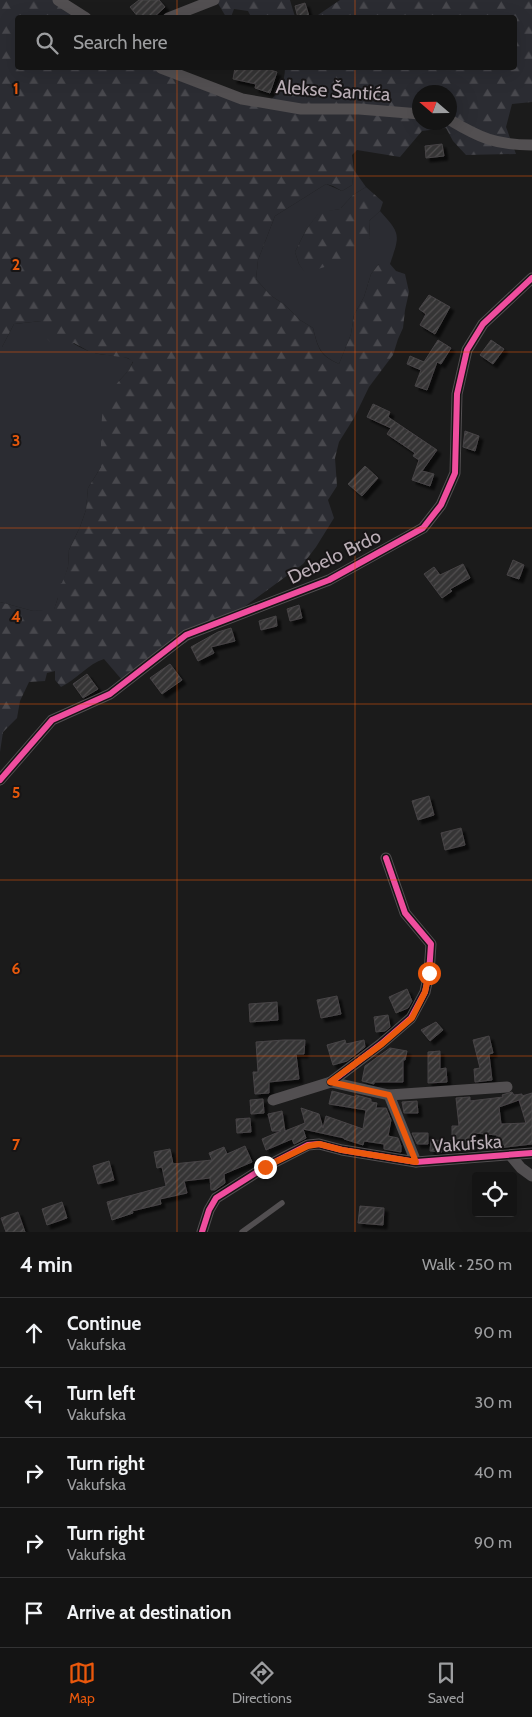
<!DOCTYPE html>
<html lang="en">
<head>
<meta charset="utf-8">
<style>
	:root { --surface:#141414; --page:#212122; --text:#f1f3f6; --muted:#9d9ea0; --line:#333334; --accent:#ea580c }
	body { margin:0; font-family:Cabin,sans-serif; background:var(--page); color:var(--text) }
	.controls { position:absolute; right:15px; bottom:15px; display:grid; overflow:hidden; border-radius:5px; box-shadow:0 5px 20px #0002 }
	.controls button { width:45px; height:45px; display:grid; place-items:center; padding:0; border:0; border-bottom:1px solid var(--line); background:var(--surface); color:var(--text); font:25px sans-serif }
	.compass { position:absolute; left:412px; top:85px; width:45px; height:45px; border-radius:50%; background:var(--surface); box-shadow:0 5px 20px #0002; rotate:290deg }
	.stop { position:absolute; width:15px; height:15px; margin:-11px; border:4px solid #ea580c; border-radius:50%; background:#fff }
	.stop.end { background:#ea580c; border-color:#fff; box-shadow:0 1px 5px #0008 }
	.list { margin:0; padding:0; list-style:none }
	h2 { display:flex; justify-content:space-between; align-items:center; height:65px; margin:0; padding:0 20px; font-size:21px }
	h2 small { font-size:16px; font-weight:400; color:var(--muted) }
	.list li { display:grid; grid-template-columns:32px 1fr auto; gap:15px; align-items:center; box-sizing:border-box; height:70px; padding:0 20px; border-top:1px solid var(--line) }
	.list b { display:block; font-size:19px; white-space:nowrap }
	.list p { margin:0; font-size:16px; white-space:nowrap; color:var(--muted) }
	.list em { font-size:16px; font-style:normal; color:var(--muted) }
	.icon { flex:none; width:28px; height:28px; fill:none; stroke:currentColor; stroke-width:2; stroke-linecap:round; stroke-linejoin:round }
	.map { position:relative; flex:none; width:532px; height:1232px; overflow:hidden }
	.search { position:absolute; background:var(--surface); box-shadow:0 5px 20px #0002; left:15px; right:15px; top:15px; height:55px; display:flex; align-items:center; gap:12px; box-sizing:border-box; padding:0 18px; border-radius:5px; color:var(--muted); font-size:19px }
	.sheet { height:415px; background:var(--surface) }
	nav { display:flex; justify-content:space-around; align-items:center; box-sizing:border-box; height:70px; border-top:1px solid var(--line); background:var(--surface); font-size:14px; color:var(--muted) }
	nav a { display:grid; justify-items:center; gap:2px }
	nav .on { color:var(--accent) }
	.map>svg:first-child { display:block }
	.grass { fill:#2b2c32 }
	.forest { fill:url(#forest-firs); fill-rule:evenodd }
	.building { fill:url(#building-hatch); stroke:#474446; fill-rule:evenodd; filter:url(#shadow) }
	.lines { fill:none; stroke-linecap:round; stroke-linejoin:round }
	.service { stroke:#524f51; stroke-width:5.5 }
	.minor { stroke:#524f51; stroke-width:11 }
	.cycleway-casing { stroke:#171516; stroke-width:9 }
	.cycleway { stroke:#ef4d9e; stroke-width:6 }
	.route { stroke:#ea580c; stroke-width:6 }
	.grid { fill:none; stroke:#e8590c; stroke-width:1; stroke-opacity:0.55 }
	.labels { text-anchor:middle; stroke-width:4; stroke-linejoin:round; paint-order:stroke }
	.street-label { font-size:19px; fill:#baaeb6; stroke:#171516 }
	.grid-label { font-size:16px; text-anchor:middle; font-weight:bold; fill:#e8590c; stroke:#171516; stroke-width:4; stroke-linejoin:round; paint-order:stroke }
</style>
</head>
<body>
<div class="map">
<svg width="532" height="1232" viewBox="0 0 532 1232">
	<defs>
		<pattern id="forest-firs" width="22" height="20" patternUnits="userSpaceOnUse" patternTransform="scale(1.25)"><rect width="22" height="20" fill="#2b2c32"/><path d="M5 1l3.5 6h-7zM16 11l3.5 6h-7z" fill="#48484d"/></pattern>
		<pattern id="building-hatch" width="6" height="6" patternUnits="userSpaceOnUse" patternTransform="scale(1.25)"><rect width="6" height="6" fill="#363435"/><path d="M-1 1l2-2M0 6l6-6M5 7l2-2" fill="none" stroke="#514f50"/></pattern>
		<filter id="shadow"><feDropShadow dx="4" dy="4" stdDeviation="1" flood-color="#0009"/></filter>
	</defs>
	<rect width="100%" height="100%" fill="#1b1b1b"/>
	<!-- grass -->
	<g class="grass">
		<path d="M 354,170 L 366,187 L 353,195 L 340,209 L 319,213 L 306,230 L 295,252 L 299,264 L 305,272 L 320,267 L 370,238 L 369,221 L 380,211 C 401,234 400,235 390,264 L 379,264 L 371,274 L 364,297 L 354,315 L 351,334 L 339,364 C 320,355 318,348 313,328 L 300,320 L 285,305 L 270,295 L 256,279 L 258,260 L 275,216 L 326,184 L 342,191 L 352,185 Z"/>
		<path d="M 41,321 C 57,331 73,346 91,352 C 105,357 121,353 133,361 L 129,370 L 118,382 L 101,432 L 101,467 L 88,488 L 86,510 L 80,527 L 69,550 L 68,567 L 54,610 L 33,611 L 0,602 L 0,347 L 2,347 L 14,324 Z"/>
	</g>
	<!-- forest -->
	<g class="forest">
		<path d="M 0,0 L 58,0 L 86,17 L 18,18 L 18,68 L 161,68 L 242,99 L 270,101 C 279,91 285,82 285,68 L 514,68 L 514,18 L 315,17 L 340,0 L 532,0 L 532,102 L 512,104 L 506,127 L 516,154 L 466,155 L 453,141 L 446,128 L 422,131 L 400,157 L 357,150 L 352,155 L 354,170 L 352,185 L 342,191 L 333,186 L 326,184 L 275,216 L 258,260 L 256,279 L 270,295 L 285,305 L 300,320 L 313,328 C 318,348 319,355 339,364 L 351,334 L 354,315 L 364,297 L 371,274 L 379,264 L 390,264 L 396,271 L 405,274 L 409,292 L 405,310 L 403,328 L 398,339 L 393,355 L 369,387 L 354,418 L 339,442 L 335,458 L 337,486 L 328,500 L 334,518 L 316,547 L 303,564 L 237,612 L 122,680 L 104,659 C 88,664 77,679 61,687 L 55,680 L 55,671 L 47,673 L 45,681 L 29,682 L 20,701 L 17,718 L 3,732 L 0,752 L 0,602 L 33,611 L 54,609 L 58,598 L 53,588 L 62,583 L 68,567 L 69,550 L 80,527 L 86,510 L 88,488 L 101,467 L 101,432 L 103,403 L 118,382 L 129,370 L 133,362 L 128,358 L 92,353 L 74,343 L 60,347 L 50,342 L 40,330 L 41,321 L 14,324 L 2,347 L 0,347 ZM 420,92 L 450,92 L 450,122 L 420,122 Z"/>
		<path d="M 216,0 L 290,0 L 295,17 L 251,17 L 248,11 L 234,9 L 231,17 L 226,17 Z"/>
		<path d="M 366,187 L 383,202 L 380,211 L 369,221 L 370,238 L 357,257 L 305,273 L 299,264 L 295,252 L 306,230 L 319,212 L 340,209 L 353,195 Z"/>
	</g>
	<!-- building -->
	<g class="building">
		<path d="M 139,0 L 159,0 L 165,7 L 153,18 L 139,18 L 130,7 Z"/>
		<path d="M 305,3 L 309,16 L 298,18 L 295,6 Z"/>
		<path d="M 235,68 L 264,68 L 277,72 L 270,93 L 255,88 L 256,84 L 233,79 Z"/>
		<path d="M 442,144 L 444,156 L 426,158 L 425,146 Z"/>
		<path d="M 429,295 L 450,307 L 435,334 L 420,325 L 426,314 L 419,309 Z"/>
		<path d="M 438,340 L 451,348 L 441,364 L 437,362 L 427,390 L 415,386 L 421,370 L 407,364 L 410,356 L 424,362 Z"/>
		<path d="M 491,340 L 504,349 L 493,364 L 480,355 Z"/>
		<path d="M 373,404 L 390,412 L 388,417 L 437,450 L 422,471 L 434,474 L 430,486 L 412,480 L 419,460 L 413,456 L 415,453 L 387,434 L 391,428 L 367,417 Z"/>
		<path d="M 465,431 L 479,436 L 475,451 L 463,447 Z"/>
		<path d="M 365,466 L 378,478 L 362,496 L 348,484 Z"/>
		<path d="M 513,560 L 524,565 L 519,579 L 507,575 Z"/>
		<path d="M 463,564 L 470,578 L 450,589 L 452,591 L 442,598 L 424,574 L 434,567 L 440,575 Z"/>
		<path d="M 299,605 L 302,618 L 290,621 L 287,609 Z"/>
		<path d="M 276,616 L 277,626 L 261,630 L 259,621 Z"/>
		<path d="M 231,628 L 235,641 L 211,647 L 214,653 L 198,661 L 191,647 L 218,632 Z"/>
		<path d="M 170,664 L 182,680 L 162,694 L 150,678 Z"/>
		<path d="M 87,674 L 98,689 L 83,698 L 73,684 Z"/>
		<path d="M 429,796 L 434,815 L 418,820 L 412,801 Z"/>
		<path d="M 461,828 L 465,845 L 445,850 L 441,833 Z"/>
		<path d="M 407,989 L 412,1001 L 408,1008 L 396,1013 L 389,997 Z"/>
		<path d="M 337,996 L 341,1014 L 321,1018 L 317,1000 Z"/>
		<path d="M 277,1002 L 278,1020 L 250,1022 L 249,1004 Z"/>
		<path d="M 388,1015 L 390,1027 L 385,1031 L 376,1032 L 374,1017 Z"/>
		<path d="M 436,1022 L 443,1030 L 430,1041 L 421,1030 Z"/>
		<path d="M 489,1036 L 493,1053 L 489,1054 L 492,1080 L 475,1082 L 474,1069 L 480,1068 L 473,1040 Z"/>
		<path d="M 284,1040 L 305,1040 L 304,1054 L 296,1054 L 299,1079 L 269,1082 L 269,1093 L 255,1094 L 253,1072 L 258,1072 L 256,1042 Z"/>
		<path d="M 345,1040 L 346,1044 L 364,1040 L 365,1047 L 347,1061 L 333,1065 L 327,1045 Z"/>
		<path d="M 390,1048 L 407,1051 L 405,1060 L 403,1060 L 403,1082 L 374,1082 L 374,1084 L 362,1081 L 365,1066 Z"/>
		<path d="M 440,1051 L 440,1069 L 446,1068 L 447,1082 L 428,1083 L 428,1052 Z"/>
		<path d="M 332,1091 L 355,1097 L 356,1095 L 371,1099 L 371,1102 L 377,1103 L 376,1108 L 386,1108 L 391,1120 L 388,1136 L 398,1138 L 401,1146 L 401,1152 L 384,1149 L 384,1144 L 364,1141 L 363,1145 L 344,1139 L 344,1138 L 303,1129 L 306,1138 L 294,1144 L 292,1139 L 266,1150 L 262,1139 L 281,1131 L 272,1131 L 268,1114 L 282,1111 L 285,1131 L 305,1123 L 301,1108 L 319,1114 L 323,1128 L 326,1116 L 363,1129 L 366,1110 L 329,1104 Z"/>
		<path d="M 512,1092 L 514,1095 L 522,1094 L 522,1096 L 532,1093 L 532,1144 L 498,1148 L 497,1135 L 474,1133 L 473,1150 L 442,1149 L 442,1152 L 430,1151 L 431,1140 L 452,1141 L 452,1126 L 459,1126 L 456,1098 L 470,1097 L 470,1101 L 503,1097 L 502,1095 ZM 519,1100 L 526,1123 L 501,1124 L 499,1107 Z"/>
		<path d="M 263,1099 L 264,1113 L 251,1114 L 250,1100 Z"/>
		<path d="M 417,1101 L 418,1113 L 404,1113 L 402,1102 Z"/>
		<path d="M 250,1118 L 251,1132 L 237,1133 L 236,1119 Z"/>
		<path d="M 412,1133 L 428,1133 L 428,1144 L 417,1144 Z"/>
		<path d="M 245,1146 L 252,1162 L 224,1174 L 225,1183 L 215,1190 L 211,1190 L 210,1178 L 184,1181 L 187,1193 L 160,1199 L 161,1204 L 132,1211 L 133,1213 L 112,1220 L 107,1202 L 166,1186 L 162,1167 L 157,1168 L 154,1152 L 170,1149 L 173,1164 L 212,1160 L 209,1153 L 224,1147 L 227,1154 Z"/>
		<path d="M 109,1161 L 114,1180 L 98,1184 L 93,1166 Z"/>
		<path d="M 62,1202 L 67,1218 L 47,1225 L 42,1209 Z"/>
		<path d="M 360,1206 L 384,1208 L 383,1225 L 358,1223 Z"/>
		<path d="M 18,1212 L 25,1232 L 6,1232 L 1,1218 Z"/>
	</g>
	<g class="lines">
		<!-- service -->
		<path class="service" d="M 242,1232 L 282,1203"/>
		<!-- minor -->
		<g class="minor">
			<path d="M 58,0 L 86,18"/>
			<path d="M 168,18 L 214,0"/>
			<path d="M 161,68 L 242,99 L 301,109 L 359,109 L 420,114"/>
			<path d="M 450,120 C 480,138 496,145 532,145"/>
			<path d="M 0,780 L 52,720 L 110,694 L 186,635 L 329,580 L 423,528 L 441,505 L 455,473 L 457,394 L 467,350 L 483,324 L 532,278"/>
			<path d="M 331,1082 L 381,1044 L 411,1018 L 425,992 L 429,973 L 431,944 L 405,913 L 386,858"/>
			<path d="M 389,1095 L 507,1087"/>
			<path d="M 273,1100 L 331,1082 L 389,1095 L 416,1162"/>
			<path d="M 511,1156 L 521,1168 L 532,1176"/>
			<path d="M 202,1232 L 209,1210 L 216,1198 L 265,1167 L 308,1145 L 319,1144 L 342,1150 L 416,1162 L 532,1153"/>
		</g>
		<defs>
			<g id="cycleway">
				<path d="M 0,780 L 52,720 L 110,694 L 186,635 L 329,580 L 423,528 L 441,505 L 455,473 L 457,394 L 467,350 L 483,324 L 532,278"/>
				<path d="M 331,1082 L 381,1044 L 411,1018 L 425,992 L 429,973 L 431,944 L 405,913 L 386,858"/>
				<path d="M 202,1232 L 209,1210 L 216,1198 L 265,1167 L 308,1145 L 319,1144 L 342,1150 L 416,1162 L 532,1153"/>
			</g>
		</defs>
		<!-- cycleway casing -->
		<use href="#cycleway" class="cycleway-casing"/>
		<!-- cycleway -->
		<use href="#cycleway" class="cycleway"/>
	</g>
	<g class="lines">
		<!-- route -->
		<path class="route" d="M 265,1167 L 308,1146 L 319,1144 L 342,1150 L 416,1162 L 389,1095 L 330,1082 L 382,1044 L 412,1018 L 425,992 L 429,973"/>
	</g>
	<!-- grid -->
	<path class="grid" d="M 177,0 L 177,18M 355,0 L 355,18M 177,68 L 177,1232M 355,68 L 355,1232M 0,176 L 532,176M 0,352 L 532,352M 0,528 L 532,528M 0,704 L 532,704M 0,880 L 532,880M 0,1056 L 532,1056"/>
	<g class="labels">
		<!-- street labels -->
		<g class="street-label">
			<text transform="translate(333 90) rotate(4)" y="7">Alekse Šantića</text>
			<text transform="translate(334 556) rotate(-26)" y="7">Debelo Brdo</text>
			<text transform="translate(467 1143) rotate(-4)" y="7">Vakufska</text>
		</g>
	</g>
	<g class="grid-label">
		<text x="16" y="94">1</text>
		<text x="16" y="270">2</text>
		<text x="16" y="446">3</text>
		<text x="16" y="622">4</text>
		<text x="16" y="798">5</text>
		<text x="16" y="974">6</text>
		<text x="16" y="1150">7</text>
	</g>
</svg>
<div class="controls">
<button><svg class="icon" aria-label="locate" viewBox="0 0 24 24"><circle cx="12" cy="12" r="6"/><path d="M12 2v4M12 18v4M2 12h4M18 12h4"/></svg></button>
</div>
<svg class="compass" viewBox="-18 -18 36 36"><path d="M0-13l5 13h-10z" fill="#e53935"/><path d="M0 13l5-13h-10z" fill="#9d9ea0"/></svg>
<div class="stop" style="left:429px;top:973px"></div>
<div class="stop end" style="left:265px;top:1167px"></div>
<div class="search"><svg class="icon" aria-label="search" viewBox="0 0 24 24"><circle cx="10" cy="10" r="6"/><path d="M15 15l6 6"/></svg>Search here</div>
</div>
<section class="sheet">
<h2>4 min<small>Walk · 250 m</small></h2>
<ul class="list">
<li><svg class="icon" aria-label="ahead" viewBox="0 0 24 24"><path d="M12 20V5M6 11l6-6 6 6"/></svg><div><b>Continue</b><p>Vakufska</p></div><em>90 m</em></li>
<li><svg class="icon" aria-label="left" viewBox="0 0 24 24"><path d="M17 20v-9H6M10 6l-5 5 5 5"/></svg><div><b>Turn left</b><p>Vakufska</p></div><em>30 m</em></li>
<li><svg class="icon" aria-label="right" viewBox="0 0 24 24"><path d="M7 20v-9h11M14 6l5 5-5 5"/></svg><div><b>Turn right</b><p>Vakufska</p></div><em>40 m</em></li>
<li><svg class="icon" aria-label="right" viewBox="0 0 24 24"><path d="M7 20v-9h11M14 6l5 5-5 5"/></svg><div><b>Turn right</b><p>Vakufska</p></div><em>90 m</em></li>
<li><svg class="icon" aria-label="arrive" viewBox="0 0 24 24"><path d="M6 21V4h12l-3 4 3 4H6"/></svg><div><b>Arrive at destination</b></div></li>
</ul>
</section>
<nav>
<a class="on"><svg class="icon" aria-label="map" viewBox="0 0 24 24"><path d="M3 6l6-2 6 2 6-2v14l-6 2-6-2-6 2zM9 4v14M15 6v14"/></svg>Map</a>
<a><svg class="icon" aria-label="directions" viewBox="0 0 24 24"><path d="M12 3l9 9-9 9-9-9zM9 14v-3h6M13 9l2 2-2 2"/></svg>Directions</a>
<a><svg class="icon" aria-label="saved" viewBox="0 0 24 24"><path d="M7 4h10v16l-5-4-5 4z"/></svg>Saved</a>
</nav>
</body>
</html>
